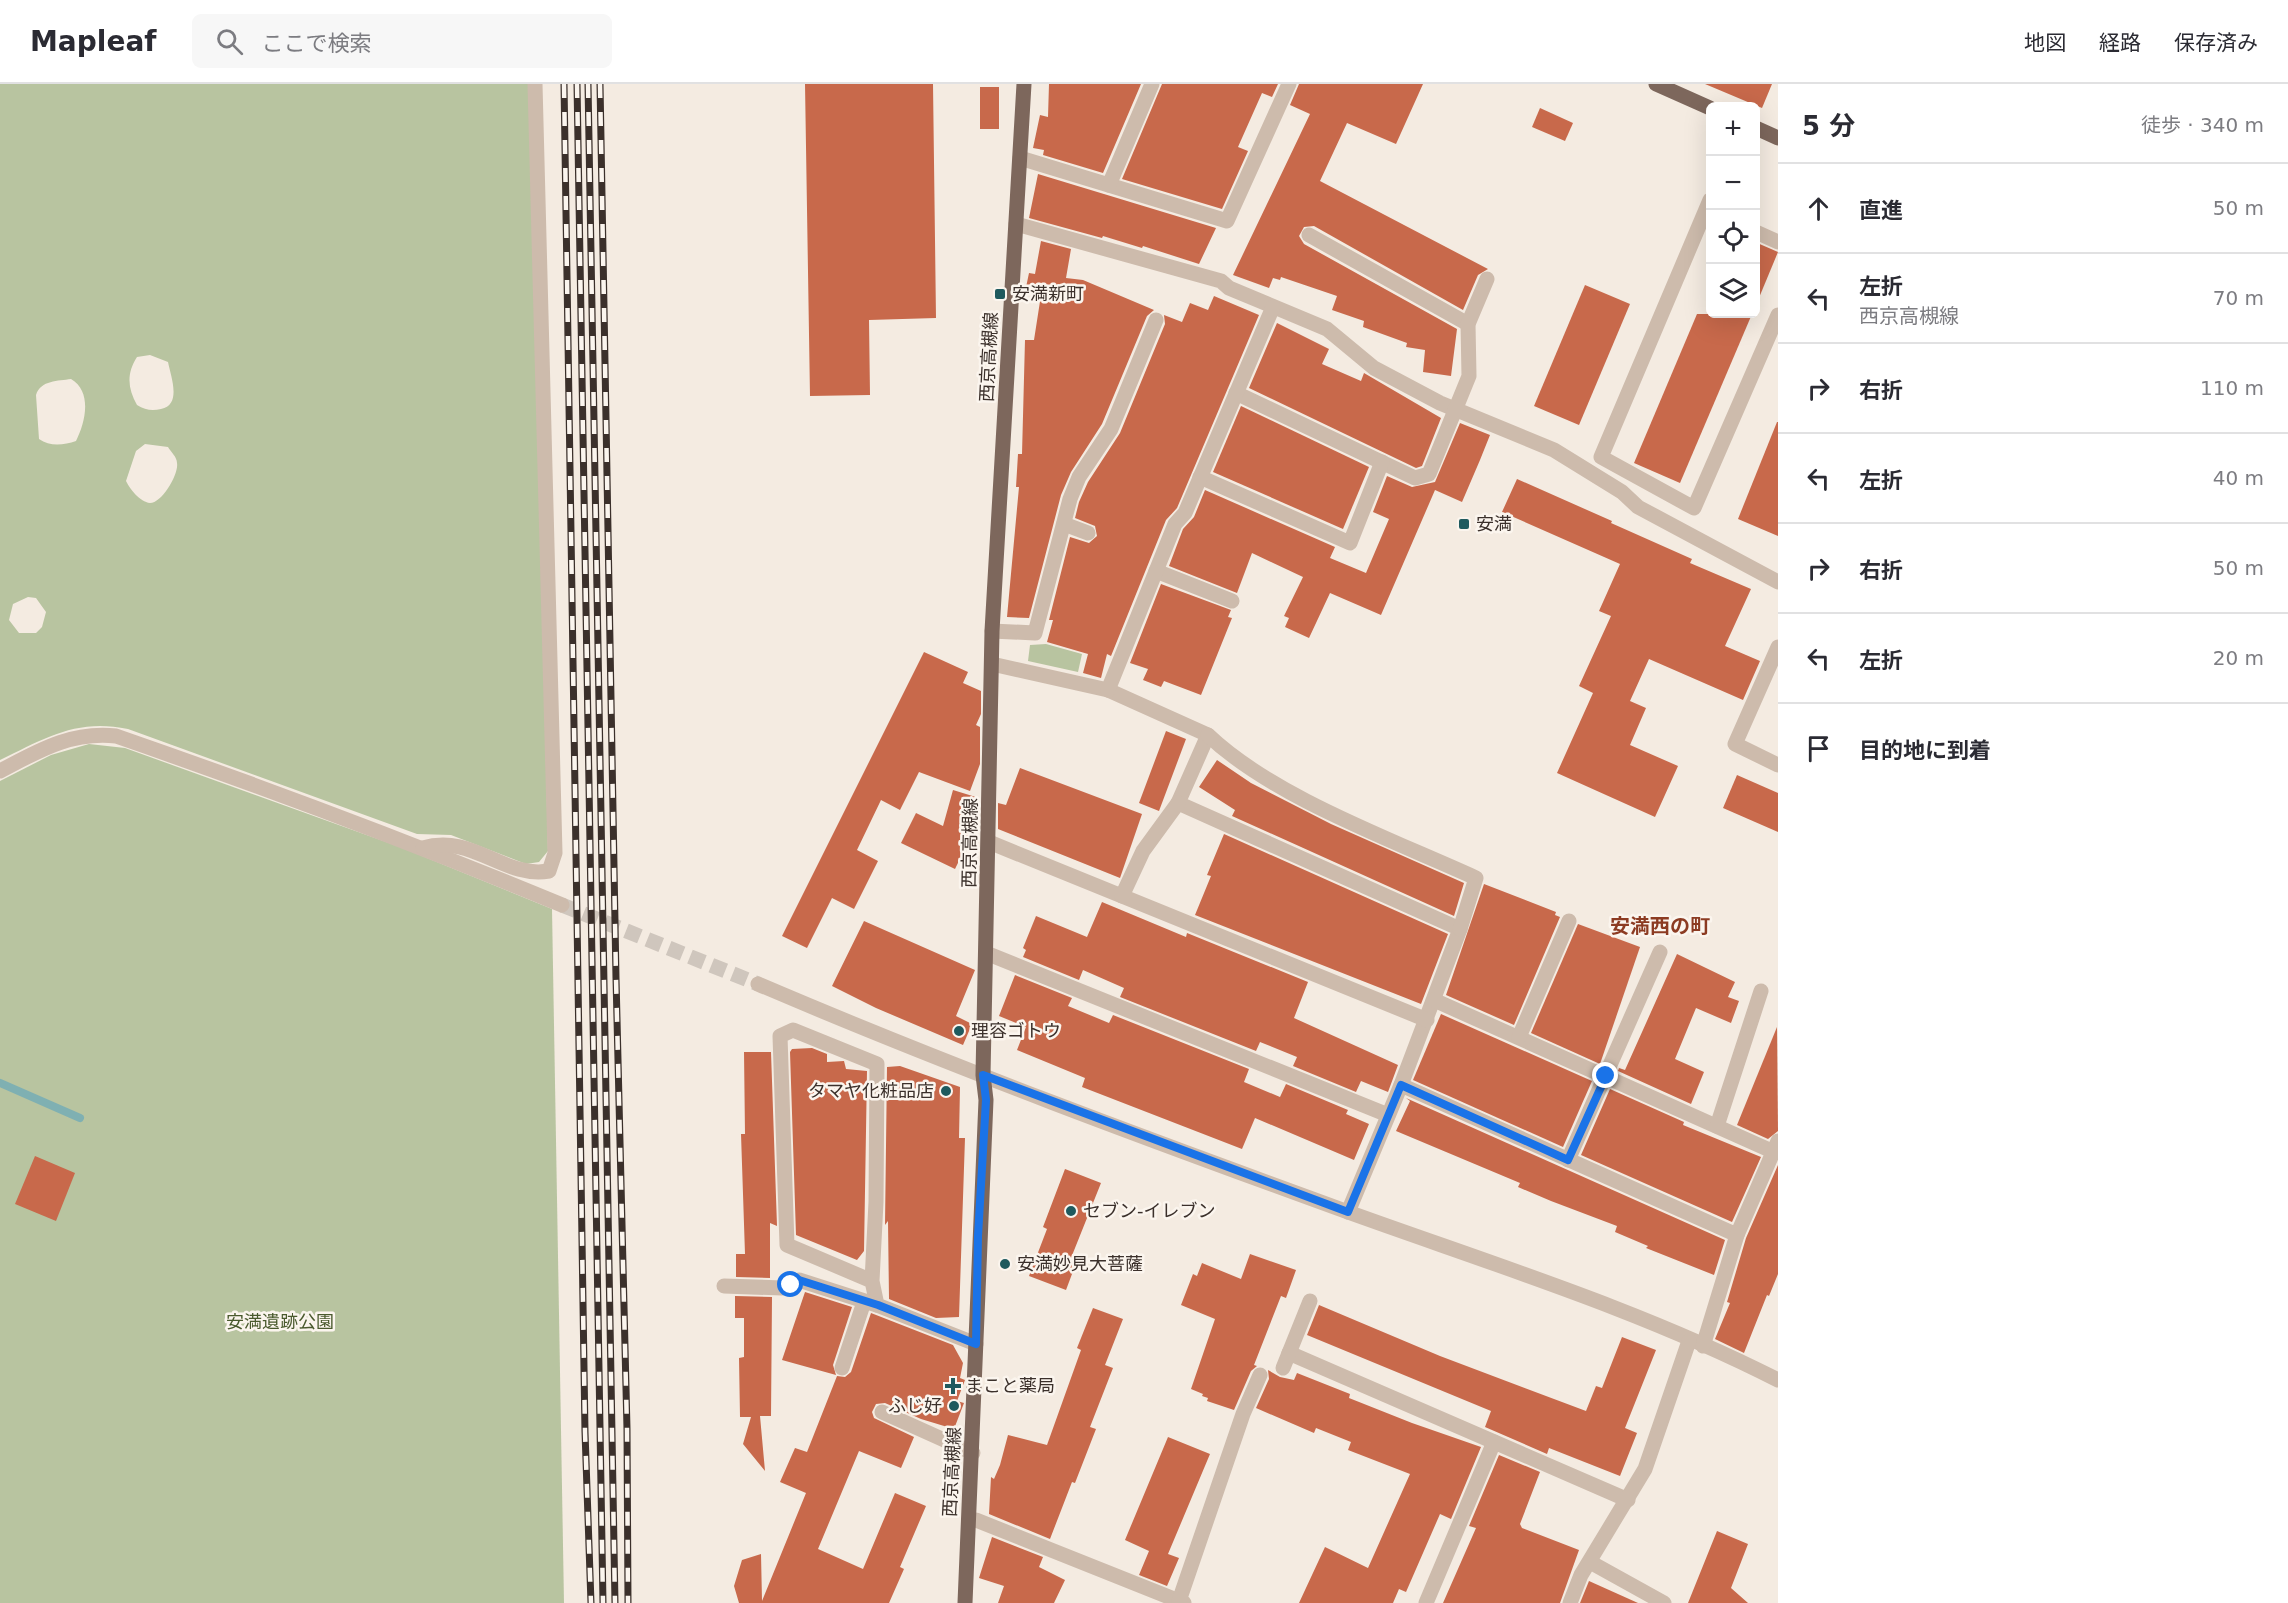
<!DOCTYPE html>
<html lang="ja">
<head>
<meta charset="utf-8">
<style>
	:root { --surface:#fff; --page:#f7f7f7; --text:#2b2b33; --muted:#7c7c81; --line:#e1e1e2 }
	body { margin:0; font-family:"DejaVu Sans","Noto Sans JP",sans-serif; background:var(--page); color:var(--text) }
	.controls { position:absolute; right:18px; top:18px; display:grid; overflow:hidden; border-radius:9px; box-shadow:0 6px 24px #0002 }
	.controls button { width:54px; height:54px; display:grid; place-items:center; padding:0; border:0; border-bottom:2px solid var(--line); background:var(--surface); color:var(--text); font:30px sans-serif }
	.stop { position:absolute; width:18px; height:18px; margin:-14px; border:4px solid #1a73e8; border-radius:50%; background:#fff }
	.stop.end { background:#1a73e8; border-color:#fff; box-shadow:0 2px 6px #0008 }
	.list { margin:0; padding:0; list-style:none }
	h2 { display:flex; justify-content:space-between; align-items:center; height:78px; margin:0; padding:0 24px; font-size:26px }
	h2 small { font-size:20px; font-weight:400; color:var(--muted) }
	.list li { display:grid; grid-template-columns:39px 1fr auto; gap:18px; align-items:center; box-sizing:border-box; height:90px; padding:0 24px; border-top:2px solid var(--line) }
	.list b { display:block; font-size:22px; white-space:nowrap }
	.list p { margin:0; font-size:20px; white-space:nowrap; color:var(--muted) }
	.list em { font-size:20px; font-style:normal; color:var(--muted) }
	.icon { flex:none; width:33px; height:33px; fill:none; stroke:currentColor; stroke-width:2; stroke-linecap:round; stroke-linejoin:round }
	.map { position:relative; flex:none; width:1778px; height:1519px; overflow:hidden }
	header { display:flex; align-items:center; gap:36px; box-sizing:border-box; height:84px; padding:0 30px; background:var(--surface); border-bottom:2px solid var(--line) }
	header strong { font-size:28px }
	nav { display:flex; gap:33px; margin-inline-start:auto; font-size:21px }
	.search { width:420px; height:54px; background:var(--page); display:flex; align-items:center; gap:15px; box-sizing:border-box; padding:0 21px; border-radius:9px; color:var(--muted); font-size:22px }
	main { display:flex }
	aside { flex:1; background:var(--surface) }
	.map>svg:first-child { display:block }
	.green { fill:#b8c4a0; fill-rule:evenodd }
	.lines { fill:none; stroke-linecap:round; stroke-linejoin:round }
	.stream { stroke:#7fb0b2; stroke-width:8 }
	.building { fill:#c8694b }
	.street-tunnel { stroke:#cfc6bd; stroke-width:15; stroke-dasharray:15 8; stroke-linecap:butt }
	.street { stroke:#cdbbac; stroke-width:15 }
	.primary { stroke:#7d675c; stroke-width:15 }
	.rail-casing { stroke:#3b302b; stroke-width:7 }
	.rail { stroke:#fbf5ee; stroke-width:4.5; stroke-dasharray:14; stroke-linecap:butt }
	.route { stroke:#1a73e8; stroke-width:8 }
	.poi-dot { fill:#1f5a5e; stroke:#fbf5ee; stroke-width:2 }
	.labels { text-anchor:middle; stroke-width:5; stroke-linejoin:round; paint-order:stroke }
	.poi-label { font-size:18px; fill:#3b302b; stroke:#fbf5ee; text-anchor:start }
	.street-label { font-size:18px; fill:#3b302b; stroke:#fbf5ee }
	.park-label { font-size:18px; fill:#4a5a2e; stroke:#fbf5ee }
	.neighbourhood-label { font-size:20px; font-weight:bold; fill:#8c3b22; stroke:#fbf5ee }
</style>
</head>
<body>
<header>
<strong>Mapleaf</strong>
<div class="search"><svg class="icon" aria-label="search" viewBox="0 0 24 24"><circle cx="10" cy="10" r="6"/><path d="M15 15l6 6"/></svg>ここで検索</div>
<nav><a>地図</a><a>経路</a><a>保存済み</a></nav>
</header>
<main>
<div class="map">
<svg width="1778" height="1519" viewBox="0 0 1778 1519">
	<rect width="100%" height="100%" fill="#f4ebe1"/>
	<!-- green -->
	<g class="green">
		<path d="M 0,0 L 530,0 L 548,767 L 539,778 L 526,780 L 451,751 L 417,750 L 128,645 C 77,634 45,654 0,676 ZM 150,271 L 168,278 C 171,293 182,321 161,325 C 152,327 145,326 137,321 C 128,305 126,290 137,273 ZM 71,295 C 93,308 85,339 76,357 C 64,361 50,363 39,355 L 36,311 C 41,296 58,297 71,295 ZM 145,360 L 168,363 C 171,368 177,373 177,379 C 179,390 162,419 150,419 C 140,418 130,405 126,397 L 136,367 ZM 28,513 L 36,514 L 46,528 L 42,543 L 36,549 L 19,549 L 9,536 L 13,520 Z"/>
		<path d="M 1046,560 L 1082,570 L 1078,588 L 1028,577 L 1030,561 Z"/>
		<path d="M 89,660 L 125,664 L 400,763 L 552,825 L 564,1519 L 0,1519 L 0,697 L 51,671 Z"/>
	</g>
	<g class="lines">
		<!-- stream -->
		<path class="stream" d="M 0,999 L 80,1034"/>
	</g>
	<!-- building -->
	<g class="building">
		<path d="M 805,0 L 933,0 L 936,234 L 869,236 L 870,311 L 810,312 Z"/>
		<path d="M 1049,0 L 1141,0 L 1103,89 L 1043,71 L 1044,66 L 1033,64 L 1040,31 L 1048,33 Z"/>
		<path d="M 1162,0 L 1278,0 L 1272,13 L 1262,9 L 1238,63 L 1248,67 L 1222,125 L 1122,95 Z"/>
		<path d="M 1299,0 L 1423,0 L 1396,60 L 1347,39 L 1320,97 L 1488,185 L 1478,191 L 1463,226 L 1314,142 L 1304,143 L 1299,152 L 1304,160 L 1457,245 L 1451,292 L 1423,288 L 1425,266 L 1406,263 L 1407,259 L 1363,243 L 1364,237 L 1332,226 L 1337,212 L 1281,193 L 1280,196 L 1273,194 L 1269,204 L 1233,191 L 1310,30 L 1290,21 Z"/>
		<path d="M 1705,0 L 1772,0 L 1762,24 Z"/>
		<rect x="980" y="3" width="19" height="42"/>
		<path d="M 1540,24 L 1573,39 L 1565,57 L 1532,43 Z"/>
		<path d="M 1038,90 L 1216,144 L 1199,180 L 1143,162 L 1142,164 L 1103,152 L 1102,154 L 1029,134 Z"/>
		<path d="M 1041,157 L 1071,165 L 1066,194 L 1083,196 L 1154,226 L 1147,232 L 1102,340 L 1071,388 L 1061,411 L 1029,534 L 1007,533 L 1019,403 L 1016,403 L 1018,370 L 1022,370 L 1025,256 L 1034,256 L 1041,211 L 1025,208 L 1029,189 L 1035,190 Z"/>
		<path d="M 1755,158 L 1778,168 L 1756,221 L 1755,221 Z"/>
		<path d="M 1585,201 L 1630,220 L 1579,341 L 1534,322 Z"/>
		<path d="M 1214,212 L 1259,231 L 1177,424 L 1166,436 L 1111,572 L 1107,570 L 1101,594 L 1083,589 L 1088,570 L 1047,558 L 1053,536 L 1049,536 L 1070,453 L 1089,459 L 1097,452 L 1095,442 L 1075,434 L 1079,418 L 1088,398 L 1120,349 L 1165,240 L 1164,231 L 1182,238 L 1190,219 L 1208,226 Z"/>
		<path d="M 1697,230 L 1752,230 L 1680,399 L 1634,379 Z"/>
		<path d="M 1277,239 L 1329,265 L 1322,280 L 1361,297 L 1364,289 L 1441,334 L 1422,382 L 1416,384 L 1249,304 Z"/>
		<path d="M 1241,322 L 1369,383 L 1343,445 L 1213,388 Z"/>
		<path d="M 1777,338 L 1778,338 L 1778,452 L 1738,435 Z"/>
		<path d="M 1460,339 L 1490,351 L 1480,376 L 1462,418 L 1435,406 L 1381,531 L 1330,509 L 1309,554 L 1285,543 L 1289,534 L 1284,532 L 1303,493 L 1252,469 L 1237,509 L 1169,482 L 1183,445 L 1194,433 L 1205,406 L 1335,463 L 1330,474 L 1366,489 L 1389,435 L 1373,428 L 1387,392 L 1412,403 L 1435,398 Z"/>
		<path d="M 1517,395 L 1612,437 L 1611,439 L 1692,475 L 1690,479 L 1751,505 L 1725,562 L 1760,577 L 1743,616 L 1649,575 L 1630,617 L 1646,624 L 1630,661 L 1678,682 L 1655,733 L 1557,689 L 1593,609 L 1579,602 L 1611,532 L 1599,527 L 1620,480 L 1502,428 Z"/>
		<path d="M 1161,500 L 1231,526 L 1228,533 L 1232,534 L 1201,611 L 1164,597 L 1161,603 L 1143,596 L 1148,585 L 1130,579 Z"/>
		<path d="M 924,568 L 968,588 L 963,599 L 981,607 L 981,630 L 976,641 L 980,643 L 980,680 L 970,707 L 919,688 L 900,726 L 881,716 L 857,766 L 878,777 L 854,825 L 832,814 L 807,864 L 782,852 Z"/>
		<path d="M 1166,647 L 1186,655 L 1159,727 L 1139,719 Z"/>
		<path d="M 1217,676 L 1251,699 L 1331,740 L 1464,799 L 1454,832 L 1232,732 L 1235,726 L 1199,703 Z"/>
		<path d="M 1020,684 L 1142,730 L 1120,794 L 998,745 L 998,719 L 1006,721 Z"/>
		<path d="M 1737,691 L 1778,709 L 1778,748 L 1723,724 Z"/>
		<path d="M 953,706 L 979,714 L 978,738 L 955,785 L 901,759 L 916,729 L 943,742 Z"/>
		<path d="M 1224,750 L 1448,850 L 1421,920 L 1195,831 L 1211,792 L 1207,791 Z"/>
		<path d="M 1484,800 L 1556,828 L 1555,831 L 1560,833 L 1514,941 L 1446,911 Z"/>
		<path d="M 1102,818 L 1186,853 L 1187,849 L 1308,898 L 1294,934 L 1398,981 L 1388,1008 L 1361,997 L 1356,1008 L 1293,982 L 1297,973 L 1260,958 L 1256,967 L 1120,913 L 1124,904 L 1083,886 L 1079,896 L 1023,873 L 1026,866 L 1023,864 L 1036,832 L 1087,853 Z"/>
		<path d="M 864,837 L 975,886 L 956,932 L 972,940 L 963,961 L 876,924 L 832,902 Z"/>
		<path d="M 1578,840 L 1640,863 L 1600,980 L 1531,949 Z"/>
		<path d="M 1677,870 L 1735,898 L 1728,913 L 1739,917 L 1731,939 L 1696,924 L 1675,975 L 1704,988 L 1691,1020 L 1618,987 L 1619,984 L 1625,986 Z"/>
		<path d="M 1015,891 L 1072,914 L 1068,922 L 1109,939 L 1113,931 L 1249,985 L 1244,998 L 1280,1013 L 1286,1000 L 1348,1026 L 1346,1030 L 1369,1040 L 1354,1076 L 1255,1034 L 1242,1065 L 1082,1003 L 1085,994 L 1017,966 L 1026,943 L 999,932 Z"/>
		<path d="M 1441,930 L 1592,997 L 1563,1063 L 1413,996 Z"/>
		<path d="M 1777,943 L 1778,1047 L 1768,1055 L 1737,1041 Z"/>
		<path d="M 812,964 L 827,970 L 827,978 L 844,977 L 846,985 L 867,987 L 864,1167 L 857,1176 L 796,1151 L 790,968 L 792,965 Z"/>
		<path d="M 744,968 L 771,968 L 777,1142 L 770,1139 L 770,1194 L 736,1193 L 736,1170 L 745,1170 L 741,1050 L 745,1050 Z"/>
		<path d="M 900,982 L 960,1003 L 959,1054 L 965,1054 L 959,1233 L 936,1234 L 889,1215 L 888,1137 L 885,1141 L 887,983 Z"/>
		<path d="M 1610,1005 L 1684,1038 L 1683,1041 L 1761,1073 L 1732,1138 L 1581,1071 Z"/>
		<path d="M 1406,1014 L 1725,1156 L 1714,1191 L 1646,1164 L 1648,1162 L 1615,1148 L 1617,1142 L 1551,1117 L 1518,1103 L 1520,1099 L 1396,1047 L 1410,1017 Z"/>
		<path d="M 35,1072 L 75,1089 L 56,1137 L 15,1120 Z"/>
		<path d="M 1778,1081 L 1778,1190 L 1769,1212 L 1767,1211 L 1744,1269 L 1715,1255 L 1730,1219 L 1727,1218 L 1746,1154 Z"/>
		<path d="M 1065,1085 L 1101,1099 L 1069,1179 L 1075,1182 L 1066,1206 L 1029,1192 L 1047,1145 L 1043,1143 Z"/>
		<path d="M 1250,1170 L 1296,1186 L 1286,1214 L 1281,1212 L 1254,1281 L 1257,1282 L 1251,1287 L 1234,1326 L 1207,1317 L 1208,1314 L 1202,1312 L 1203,1310 L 1191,1305 L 1215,1235 L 1181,1221 L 1193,1190 L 1197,1192 L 1202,1179 L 1241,1195 Z"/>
		<path d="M 805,1208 L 852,1223 L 833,1281 L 836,1291 L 782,1276 Z"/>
		<path d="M 735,1212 L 772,1213 L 771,1332 L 760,1332 L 765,1387 L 743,1360 L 751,1333 L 740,1333 L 739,1274 L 744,1273 L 744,1234 L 735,1234 Z"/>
		<path d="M 1319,1221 L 1440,1272 L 1586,1327 L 1596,1302 L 1602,1304 L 1622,1253 L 1656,1266 L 1625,1344 L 1637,1349 L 1620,1392 L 1549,1364 L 1547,1370 L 1485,1343 L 1491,1327 L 1307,1251 Z"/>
		<path d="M 1093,1224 L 1123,1235 L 1105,1281 L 1113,1284 L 1090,1343 L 1096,1345 L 1075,1399 L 1072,1398 L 1050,1455 L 989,1430 L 991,1393 L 994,1395 L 1000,1381 L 1008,1351 L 1047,1361 L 1081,1266 L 1077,1264 Z"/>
		<path d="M 871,1229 L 953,1261 L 963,1279 L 960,1294 L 965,1296 L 957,1317 L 964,1319 L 954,1345 L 921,1335 L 885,1319 L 876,1320 L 872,1328 L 874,1334 L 914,1353 L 901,1384 L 859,1367 L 818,1465 L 863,1485 L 895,1409 L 926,1422 L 900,1483 L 904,1485 L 889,1519 L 739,1519 L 734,1502 L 742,1476 L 761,1470 L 762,1517 L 806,1409 L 780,1398 L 795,1364 L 807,1368 L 837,1292 L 845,1293 L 851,1288 Z"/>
		<path d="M 1268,1286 L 1280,1293 L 1294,1296 L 1297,1289 L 1350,1310 L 1349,1314 L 1412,1339 L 1481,1363 L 1451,1435 L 1440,1430 L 1406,1508 L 1399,1505 L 1393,1519 L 1299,1519 L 1325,1463 L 1368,1484 L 1410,1390 L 1348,1366 L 1351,1358 L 1316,1344 L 1314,1349 L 1256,1324 L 1269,1295 Z"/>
		<path d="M 1168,1353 L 1210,1370 L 1168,1470 L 1179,1474 L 1167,1502 L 1139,1491 L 1149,1467 L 1125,1456 Z"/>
		<path d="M 1499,1371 L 1540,1388 L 1520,1440 L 1522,1444 L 1579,1466 L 1560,1519 L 1443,1519 L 1476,1444 L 1469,1442 Z"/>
		<path d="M 1717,1447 L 1748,1460 L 1731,1504 L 1748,1519 L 1688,1519 Z"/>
		<path d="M 992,1453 L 1043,1473 L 1039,1483 L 1065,1496 L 1054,1519 L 998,1519 L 1004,1502 L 979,1494 Z"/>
		<path d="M 1589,1497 L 1638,1519 L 1580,1519 Z"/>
	</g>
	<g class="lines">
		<!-- street-tunnel -->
		<path class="street-tunnel" d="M 562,821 L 758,900"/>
		<!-- street -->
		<g class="street">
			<path d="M 1020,74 L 1227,137 L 1289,0"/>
			<path d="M 1109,101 L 1152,0"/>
			<path d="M 1710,116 L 1601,373 L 1694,424 L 1778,231"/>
			<path d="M 1016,140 L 1221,197 L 1229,204 L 1327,245 L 1374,284 L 1440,319 L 1554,366 L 1622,408 L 1638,423 L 1778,498"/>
			<path d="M 1756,148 L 1778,158"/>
			<path d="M 1309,151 L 1468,240"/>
			<path d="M 1236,309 L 1415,394 L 1429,390 L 1469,292 L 1468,240 L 1487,195"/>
			<path d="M 1200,393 L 1350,459 L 1382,378"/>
			<path d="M 1064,440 L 1088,449"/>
			<path d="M 1156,487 L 1232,517"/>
			<path d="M 992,547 L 1035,549 L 1070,415 L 1079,393 L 1111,345 L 1156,236"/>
			<path d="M 1778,563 L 1735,660 L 1778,681"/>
			<path d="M 992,580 L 1108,606 L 1208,651 L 1178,719 L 1460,845 L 1401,1001 L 1348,1128"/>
			<path d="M 1108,606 L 1175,440 L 1185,429 L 1273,223"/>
			<path d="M 1208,651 C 1273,713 1393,756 1476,794 L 1460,845"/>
			<path d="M 0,687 C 38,667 71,647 116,652 C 266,704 415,760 562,821"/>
			<path d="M 989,758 L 1427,936"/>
			<path d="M 423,764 C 472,749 504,795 549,787 L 555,769 L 535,0"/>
			<path d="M 1122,812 L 1143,767 L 1178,719"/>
			<path d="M 986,869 L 1388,1031"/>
			<path d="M 758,900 C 952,983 1150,1056 1348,1128 C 1492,1180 1641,1226 1778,1296"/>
			<path d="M 1434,916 L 1774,1068"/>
			<path d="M 1519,953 L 1569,837"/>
			<path d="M 1401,1001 L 1737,1151"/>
			<path d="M 1717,1042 L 1761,907"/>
			<path d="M 1568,1076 L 1660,868"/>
			<path d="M 872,1197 L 787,1161 L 780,952 L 793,946 L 877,980 L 876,1118 L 872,1197 L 877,1221 L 976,1260"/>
			<path d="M 724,1202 L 782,1204 L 799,1196 L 877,1221"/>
			<path d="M 1703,1262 L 1737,1151 L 1778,1057"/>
			<path d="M 1289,1269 L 1628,1416"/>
			<path d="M 842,1284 L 864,1218"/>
			<path d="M 1283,1284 L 1310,1217"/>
			<path d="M 882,1328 L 973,1369"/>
			<path d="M 976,1436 L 1184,1519"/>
			<path d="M 1590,1478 L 1664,1519"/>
			<path d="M 1179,1517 L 1243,1330 L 1260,1291"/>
			<path d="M 1426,1519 L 1494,1358"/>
			<path d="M 1570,1519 L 1581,1491 L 1645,1385 L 1689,1257"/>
		</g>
		<!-- primary -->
		<g class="primary">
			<path d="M 1656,0 L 1710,24"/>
			<path d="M 1756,44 L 1778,54"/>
			<path d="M 965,1519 L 986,1016 L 983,991 L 992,547 L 1024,0"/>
		</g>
		<defs>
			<g id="rail">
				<path d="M 564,0 L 585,1348 L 591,1519"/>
				<path d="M 577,0 L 603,1519"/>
				<path d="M 588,0 L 615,1519"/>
				<path d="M 600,0 L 616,894 L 627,1345 L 628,1519"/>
			</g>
		</defs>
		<!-- rail casing -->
		<use href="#rail" class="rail-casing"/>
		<!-- rail -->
		<use href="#rail" class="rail"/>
	</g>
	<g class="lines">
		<!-- route -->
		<path class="route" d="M 791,1201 L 799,1196 L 878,1221 L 976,1260 L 978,1152 L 986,1016 L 983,991 L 1348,1128 L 1401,1001 L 1568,1076 L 1606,992"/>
	</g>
	<!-- markers -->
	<g class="poi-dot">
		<rect x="994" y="204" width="12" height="12" rx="3"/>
		<rect x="1458" y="434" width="12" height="12" rx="3"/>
		<circle cx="959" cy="947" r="6"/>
		<circle cx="946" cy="1007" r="6"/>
		<circle cx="1071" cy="1127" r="6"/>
		<circle cx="1005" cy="1180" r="6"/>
		<path d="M950 1293h6v6h6v6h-6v6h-6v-6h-6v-6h6z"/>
		<circle cx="954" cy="1322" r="6"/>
	</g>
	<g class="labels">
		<!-- poi labels -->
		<g class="poi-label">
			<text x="1012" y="216">安満新町</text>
			<text x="1476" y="446">安満</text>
			<text x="971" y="953">理容ゴトウ</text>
			<text x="934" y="1013" text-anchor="end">タマヤ化粧品店</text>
			<text x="1083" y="1133">セブン-イレブン</text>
			<text x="1017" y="1186">安満妙見大菩薩</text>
			<text x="965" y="1308">まこと薬局</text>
			<text x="942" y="1328" text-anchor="end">ふじ好</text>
		</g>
		<!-- street labels -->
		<g class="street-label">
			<text transform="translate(989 273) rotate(-87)" y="6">西京高槻線</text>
			<text transform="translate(970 759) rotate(-89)" y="6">西京高槻線</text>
			<text transform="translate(952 1388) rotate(-87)" y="6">西京高槻線</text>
		</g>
		<!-- park labels -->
		<g class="park-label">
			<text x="280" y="1244">安満遺跡公園</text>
		</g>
		<!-- neighbourhood labels -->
		<g class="neighbourhood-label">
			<text x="1660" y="849">安満西の町</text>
		</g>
	</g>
</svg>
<div class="controls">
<button>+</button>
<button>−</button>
<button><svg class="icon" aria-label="locate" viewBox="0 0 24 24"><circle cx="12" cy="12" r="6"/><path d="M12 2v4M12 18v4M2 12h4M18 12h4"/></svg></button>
<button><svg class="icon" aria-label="layers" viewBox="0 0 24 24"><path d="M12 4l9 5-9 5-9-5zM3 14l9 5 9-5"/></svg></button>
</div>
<div class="stop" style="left:791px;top:1201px"></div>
<div class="stop end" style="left:1606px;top:992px"></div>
</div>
<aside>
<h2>5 分<small>徒歩 · 340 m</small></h2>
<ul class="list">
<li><svg class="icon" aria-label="ahead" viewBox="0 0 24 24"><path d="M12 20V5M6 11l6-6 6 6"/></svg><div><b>直進</b></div><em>50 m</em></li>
<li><svg class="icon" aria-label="left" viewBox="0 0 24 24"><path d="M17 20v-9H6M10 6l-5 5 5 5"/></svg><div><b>左折</b><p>西京高槻線</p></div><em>70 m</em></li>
<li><svg class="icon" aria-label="right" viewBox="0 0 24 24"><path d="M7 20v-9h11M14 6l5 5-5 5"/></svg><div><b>右折</b></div><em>110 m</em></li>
<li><svg class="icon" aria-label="left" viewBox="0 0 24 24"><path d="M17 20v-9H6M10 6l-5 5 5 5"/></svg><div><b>左折</b></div><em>40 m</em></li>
<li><svg class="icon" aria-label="right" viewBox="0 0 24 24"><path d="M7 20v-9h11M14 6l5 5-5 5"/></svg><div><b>右折</b></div><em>50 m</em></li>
<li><svg class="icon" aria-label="left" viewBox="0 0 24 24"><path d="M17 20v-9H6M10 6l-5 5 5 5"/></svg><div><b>左折</b></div><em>20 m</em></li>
<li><svg class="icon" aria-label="arrive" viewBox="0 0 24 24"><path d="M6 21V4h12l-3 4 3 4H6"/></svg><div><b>目的地に到着</b></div></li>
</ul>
</aside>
</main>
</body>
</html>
